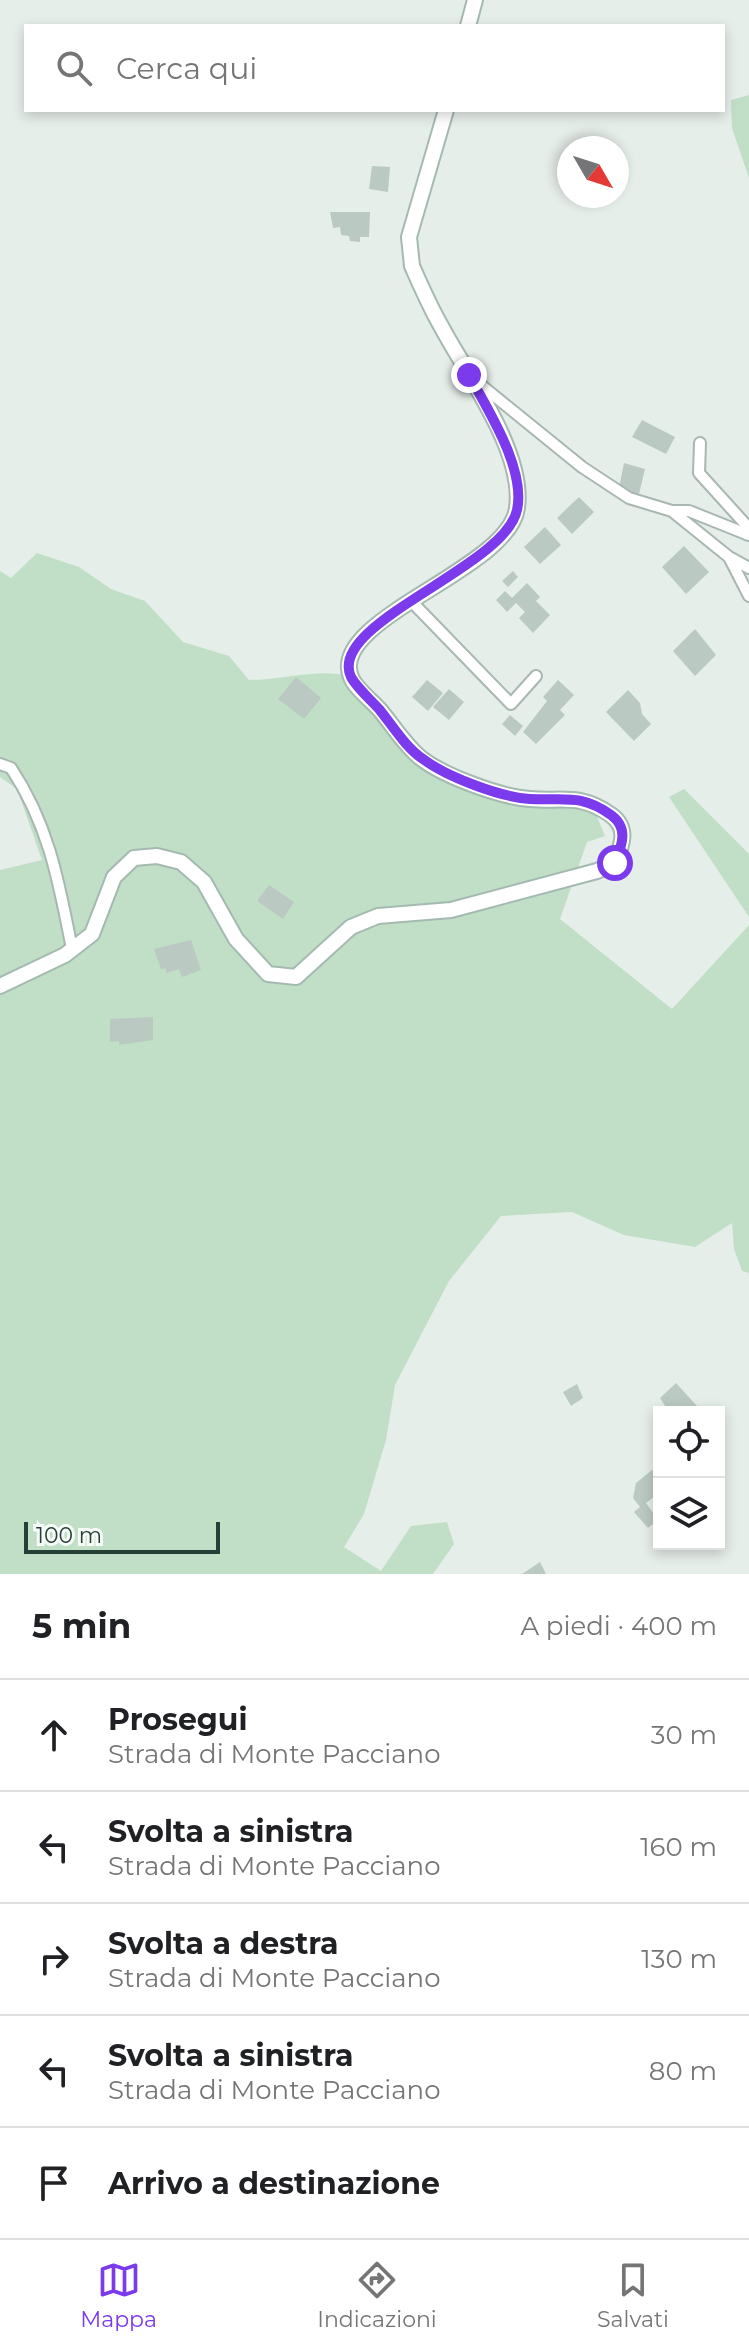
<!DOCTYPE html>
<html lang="it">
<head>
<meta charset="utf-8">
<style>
	:root { --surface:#fff; --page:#f6f6f6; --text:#202124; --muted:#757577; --line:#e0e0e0; --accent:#7c3aed }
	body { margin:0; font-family:Montserrat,sans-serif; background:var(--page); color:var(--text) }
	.controls { position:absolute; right:24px; bottom:24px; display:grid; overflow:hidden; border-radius:0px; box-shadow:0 4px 12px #0003 }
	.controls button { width:72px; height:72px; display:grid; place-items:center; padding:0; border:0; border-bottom:2px solid var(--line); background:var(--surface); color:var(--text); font:40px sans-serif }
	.compass { position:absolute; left:557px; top:136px; width:72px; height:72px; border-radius:50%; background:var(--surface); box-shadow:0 4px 12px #0003; rotate:129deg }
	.scale { position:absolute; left:24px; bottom:20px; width:196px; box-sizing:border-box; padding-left:8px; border:4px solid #254137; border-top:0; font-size:22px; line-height:28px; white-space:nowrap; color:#254137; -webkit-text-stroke:6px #f7fbf8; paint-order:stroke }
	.stop { position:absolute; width:24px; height:24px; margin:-18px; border:6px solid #7c3aed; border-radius:50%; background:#fff }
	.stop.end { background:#7c3aed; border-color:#fff; box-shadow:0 2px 8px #0008 }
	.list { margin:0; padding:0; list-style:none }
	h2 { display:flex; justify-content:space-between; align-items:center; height:104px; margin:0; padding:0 32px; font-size:34px }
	h2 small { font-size:26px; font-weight:400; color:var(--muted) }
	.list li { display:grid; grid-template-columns:52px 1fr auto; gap:24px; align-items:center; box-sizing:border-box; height:112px; padding:0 32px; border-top:2px solid var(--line) }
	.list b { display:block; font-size:30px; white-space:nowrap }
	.list p { margin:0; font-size:26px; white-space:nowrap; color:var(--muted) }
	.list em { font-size:26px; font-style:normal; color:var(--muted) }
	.icon { flex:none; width:44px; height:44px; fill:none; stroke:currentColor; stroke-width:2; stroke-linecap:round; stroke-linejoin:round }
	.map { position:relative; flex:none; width:749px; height:1574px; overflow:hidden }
	.search { position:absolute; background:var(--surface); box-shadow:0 4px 12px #0003; left:24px; right:24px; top:24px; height:88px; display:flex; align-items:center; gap:20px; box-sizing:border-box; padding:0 28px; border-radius:0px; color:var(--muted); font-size:30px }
	.sheet { height:664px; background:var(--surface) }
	nav { display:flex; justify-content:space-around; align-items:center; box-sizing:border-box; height:112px; border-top:2px solid var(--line); background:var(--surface); font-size:22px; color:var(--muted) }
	nav a { display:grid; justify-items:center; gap:4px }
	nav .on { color:var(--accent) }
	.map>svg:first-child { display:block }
	.green { fill:#c0dfc6 }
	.building { fill:#bbc9c3 }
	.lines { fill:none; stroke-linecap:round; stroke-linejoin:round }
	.street-casing { stroke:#a8b7b1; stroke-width:14 }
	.secondary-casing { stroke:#a4bab1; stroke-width:18 }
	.street { stroke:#fff; stroke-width:10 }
	.secondary { stroke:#fff; stroke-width:14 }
	.route { stroke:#7c3aed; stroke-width:10 }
</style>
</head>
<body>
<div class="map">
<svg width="749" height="1574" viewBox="0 0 749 1574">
	<rect width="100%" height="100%" fill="#e6eeea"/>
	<!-- green -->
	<g class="green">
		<path d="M 749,95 L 749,178 L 732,128 L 731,100 Z"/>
		<path d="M 37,553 L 79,567 L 111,589 L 145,601 L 183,642 L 229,656 L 249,680 C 285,680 315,668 351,676 L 422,759 L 529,799 L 577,797 L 596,814 L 605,836 L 587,842 L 560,919 L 672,1009 L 749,925 L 749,1273 L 742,1271 L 734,1249 L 732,1223 L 695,1247 L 624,1235 L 572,1212 L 501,1216 L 449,1281 L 395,1385 L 386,1440 L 364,1514 L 344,1547 L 381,1571 L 411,1526 L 447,1522 L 454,1544 L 433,1574 L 0,1574 L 0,870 L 42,860 L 17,789 L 0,777 L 0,571 L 11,578 Z"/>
		<path d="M 684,789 L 749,854 L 749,917 L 669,797 Z"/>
	</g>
	<!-- building -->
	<g class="building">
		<path d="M 372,166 L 390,167 L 388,192 L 369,189 Z"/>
		<path d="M 330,212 L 370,212 L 369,237 L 360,237 L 360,242 L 350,241 L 349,236 L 341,235 L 340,227 L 333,228 Z"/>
		<path d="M 642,420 L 675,437 L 666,454 L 632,437 Z"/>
		<path d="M 624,463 L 645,469 L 639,494 L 619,488 Z"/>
		<path d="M 579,497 L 594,512 L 572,534 L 557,518 Z"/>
		<path d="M 545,527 L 561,545 L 540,564 L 524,547 Z"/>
		<path d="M 684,546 L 709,572 L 686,594 L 662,567 Z"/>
		<path d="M 513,571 L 518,577 L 508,587 L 502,581 Z"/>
		<path d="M 527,583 L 540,597 L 536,601 L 550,615 L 533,633 L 519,618 L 525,612 L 516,603 L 507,612 L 496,600 L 505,591 L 512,598 Z"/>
		<path d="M 695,629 L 716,655 L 695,676 L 673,651 Z"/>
		<path d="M 296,677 L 321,698 L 304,719 L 278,699 Z"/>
		<path d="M 427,680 L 443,693 L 428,711 L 412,697 Z"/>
		<path d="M 558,680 L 574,695 L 560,710 L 565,715 L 536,744 L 523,732 L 547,701 L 543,697 Z"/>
		<path d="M 449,689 L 464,702 L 449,720 L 433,707 Z"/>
		<path d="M 628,690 L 640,703 L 642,714 L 651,724 L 634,741 L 606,712 Z"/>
		<path d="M 510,715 L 523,726 L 515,736 L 502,724 Z"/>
		<path d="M 269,885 L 294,902 L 283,919 L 257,901 Z"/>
		<path d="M 191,940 L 201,970 L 182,977 L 179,969 L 167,973 L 165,968 L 161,969 L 154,949 Z"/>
		<path d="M 153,1017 L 153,1040 L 119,1045 L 119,1041 L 110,1042 L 110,1019 Z"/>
		<path d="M 676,1383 L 697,1406 L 690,1412 L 669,1412 L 660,1398 Z"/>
		<path d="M 577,1384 L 583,1398 L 571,1406 L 563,1392 Z"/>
		<path d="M 652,1470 L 659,1477 L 659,1493 L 646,1503 L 658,1520 L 648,1528 L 634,1512 L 640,1507 L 633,1498 L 636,1483 Z"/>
		<path d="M 540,1562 L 546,1574 L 522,1574 Z"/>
	</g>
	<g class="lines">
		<defs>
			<g id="street">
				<path d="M 476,381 L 582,467 L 629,498 L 672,511 L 729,557 L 749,568"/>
				<path d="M 700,443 L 699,473 L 747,526 L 746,534"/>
				<path d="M 672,511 L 689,511 L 749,535"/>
				<path d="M 730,559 L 749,596"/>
				<path d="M 411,601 L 511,704 L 536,676"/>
				<path d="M 0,764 L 11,768 C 49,825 59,883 72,949"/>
			</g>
			<g id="secondary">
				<path d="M 468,26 L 475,0"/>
				<path d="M 0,986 L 65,955 L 92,934 L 114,877 L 134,858 L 157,856 L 181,862 L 204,882 L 236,939 L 268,974 L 296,977 L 351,927 L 378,916 L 451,910 L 597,871 L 615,863 C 622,845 629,828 611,815 C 580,793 563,802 530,799 C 501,797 446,777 422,759 C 406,747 392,724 379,709 C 371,700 355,688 351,677 C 327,619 509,570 517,508 C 525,452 467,375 441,326 C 430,307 421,286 412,266 L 409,237 L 446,110"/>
			</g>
		</defs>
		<!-- street casing -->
		<use href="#street" class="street-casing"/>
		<!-- secondary casing -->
		<use href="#secondary" class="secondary-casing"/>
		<!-- street -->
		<use href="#street" class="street"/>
		<!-- secondary -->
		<use href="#secondary" class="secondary"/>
	</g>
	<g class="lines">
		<!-- route -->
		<path class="route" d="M 469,375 C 488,410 526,469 517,510 C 505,568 326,623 351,677 C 357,688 371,700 379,709 C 392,725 406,748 423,759 C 447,777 500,797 530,799 C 563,801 581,793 611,815 C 629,828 622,845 615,863"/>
	</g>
</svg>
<div class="controls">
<button><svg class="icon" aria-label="locate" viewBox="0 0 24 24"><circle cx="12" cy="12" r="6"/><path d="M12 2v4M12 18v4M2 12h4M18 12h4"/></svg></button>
<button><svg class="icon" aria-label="layers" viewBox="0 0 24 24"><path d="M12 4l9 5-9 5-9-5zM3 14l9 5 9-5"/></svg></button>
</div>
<svg class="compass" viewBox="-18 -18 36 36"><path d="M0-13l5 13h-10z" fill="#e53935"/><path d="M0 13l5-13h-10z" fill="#757577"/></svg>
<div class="scale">100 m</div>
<div class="stop" style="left:615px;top:863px"></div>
<div class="stop end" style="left:469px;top:375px"></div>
<div class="search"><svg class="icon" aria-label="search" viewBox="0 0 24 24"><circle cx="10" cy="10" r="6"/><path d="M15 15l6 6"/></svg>Cerca qui</div>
</div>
<section class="sheet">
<h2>5 min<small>A piedi · 400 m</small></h2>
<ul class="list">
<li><svg class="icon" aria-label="ahead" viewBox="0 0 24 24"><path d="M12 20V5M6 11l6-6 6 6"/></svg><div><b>Prosegui</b><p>Strada di Monte Pacciano</p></div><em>30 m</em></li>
<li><svg class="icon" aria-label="left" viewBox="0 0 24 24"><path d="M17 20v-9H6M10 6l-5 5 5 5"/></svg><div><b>Svolta a sinistra</b><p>Strada di Monte Pacciano</p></div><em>160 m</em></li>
<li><svg class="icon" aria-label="right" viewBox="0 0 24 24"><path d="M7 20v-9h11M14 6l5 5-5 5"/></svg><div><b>Svolta a destra</b><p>Strada di Monte Pacciano</p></div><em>130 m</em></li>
<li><svg class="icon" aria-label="left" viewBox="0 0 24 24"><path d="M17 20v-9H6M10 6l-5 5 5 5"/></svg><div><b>Svolta a sinistra</b><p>Strada di Monte Pacciano</p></div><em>80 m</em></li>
<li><svg class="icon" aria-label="arrive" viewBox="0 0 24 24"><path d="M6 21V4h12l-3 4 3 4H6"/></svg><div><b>Arrivo a destinazione</b></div></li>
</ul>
</section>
<nav>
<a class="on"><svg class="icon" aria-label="map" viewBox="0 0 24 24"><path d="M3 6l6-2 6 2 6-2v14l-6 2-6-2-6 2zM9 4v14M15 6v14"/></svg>Mappa</a>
<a><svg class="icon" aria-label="directions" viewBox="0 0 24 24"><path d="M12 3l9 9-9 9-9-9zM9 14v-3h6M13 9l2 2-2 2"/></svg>Indicazioni</a>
<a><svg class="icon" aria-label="saved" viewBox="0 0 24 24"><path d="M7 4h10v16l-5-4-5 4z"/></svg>Salvati</a>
</nav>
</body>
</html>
